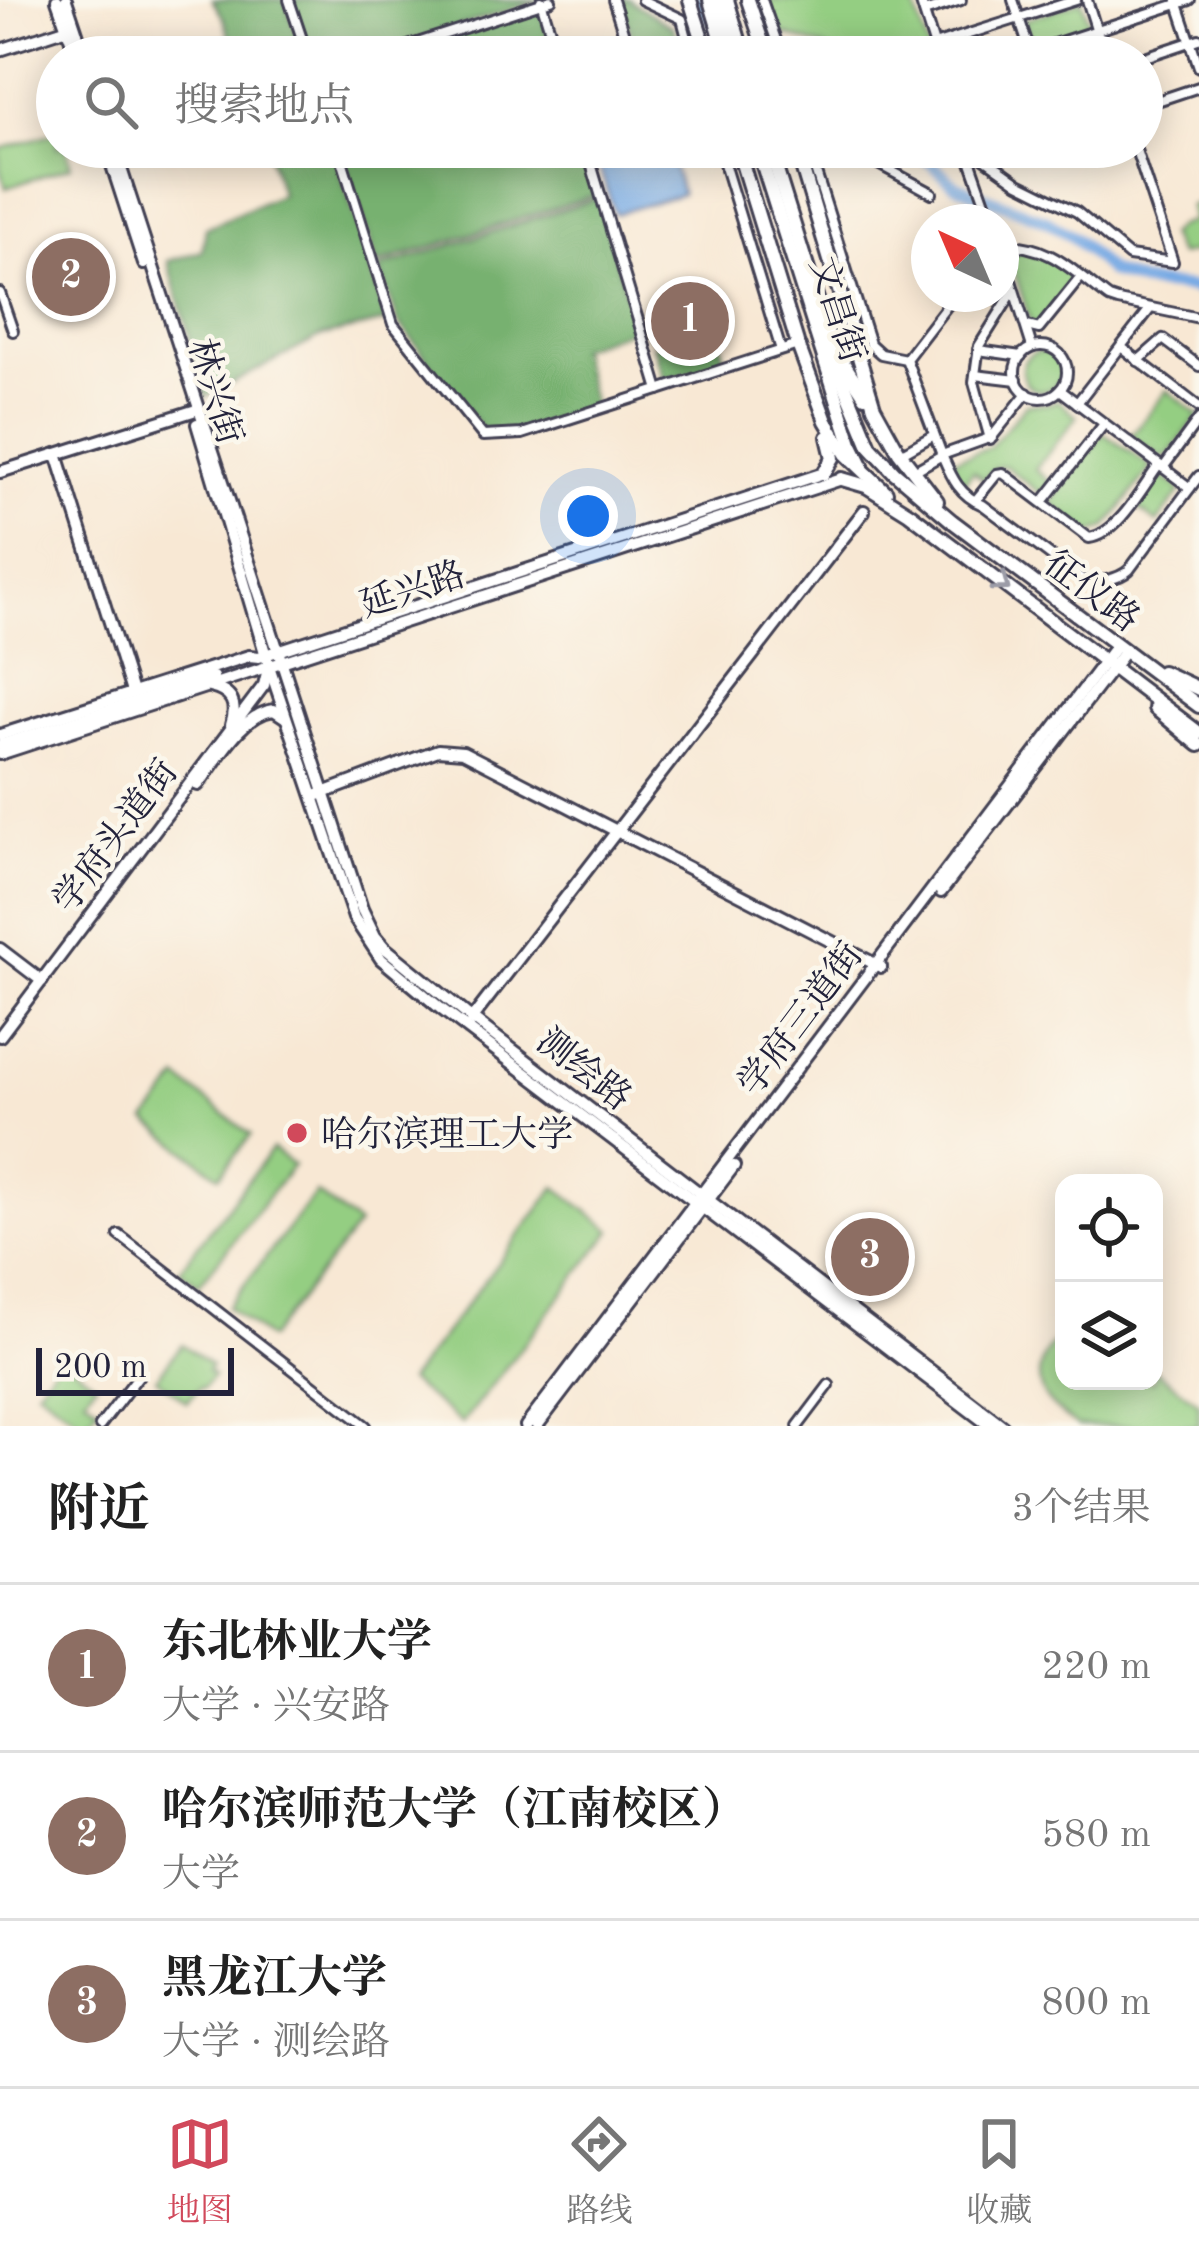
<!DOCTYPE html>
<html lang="zh">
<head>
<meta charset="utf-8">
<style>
	:root { --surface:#fff; --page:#f6f6f6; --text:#222; --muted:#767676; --line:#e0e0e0; --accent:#d1495b }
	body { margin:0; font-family:"Old Standard TT","Noto Serif SC",serif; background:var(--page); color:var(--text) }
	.controls { position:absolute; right:36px; bottom:36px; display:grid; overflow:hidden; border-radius:24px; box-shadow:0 6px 30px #0003 }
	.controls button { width:108px; height:108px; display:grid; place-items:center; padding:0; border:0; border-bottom:3px solid var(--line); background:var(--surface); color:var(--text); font:60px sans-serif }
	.compass { position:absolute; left:911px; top:204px; width:108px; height:108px; border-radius:50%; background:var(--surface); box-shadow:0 6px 30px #0003; rotate:316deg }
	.scale { position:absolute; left:36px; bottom:30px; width:198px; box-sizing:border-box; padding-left:12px; border:6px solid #22223b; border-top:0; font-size:33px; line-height:42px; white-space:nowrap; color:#22223b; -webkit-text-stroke:9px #fbf7ec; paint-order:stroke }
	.you { position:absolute; left:588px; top:516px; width:42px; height:42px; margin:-30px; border:9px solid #fff; border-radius:50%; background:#1a73e8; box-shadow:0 0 0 18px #1a73e833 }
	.badge { display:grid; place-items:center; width:78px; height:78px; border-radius:50%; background:var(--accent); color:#fff; font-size:39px; font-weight:700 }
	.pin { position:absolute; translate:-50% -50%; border:6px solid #fff; box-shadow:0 3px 12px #0006 }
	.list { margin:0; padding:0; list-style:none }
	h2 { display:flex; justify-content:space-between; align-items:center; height:156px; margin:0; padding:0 48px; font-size:51px }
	h2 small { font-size:39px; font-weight:400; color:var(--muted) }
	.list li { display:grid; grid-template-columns:78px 1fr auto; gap:36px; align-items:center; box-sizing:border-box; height:168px; padding:0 48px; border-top:3px solid var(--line) }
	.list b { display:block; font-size:45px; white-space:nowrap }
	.list p { margin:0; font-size:39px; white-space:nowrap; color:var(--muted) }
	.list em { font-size:39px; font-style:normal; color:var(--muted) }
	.icon { flex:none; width:66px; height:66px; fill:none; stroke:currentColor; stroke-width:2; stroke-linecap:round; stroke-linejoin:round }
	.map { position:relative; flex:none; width:1199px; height:1426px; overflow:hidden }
	.search { position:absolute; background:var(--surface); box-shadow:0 6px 30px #0003; left:36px; right:36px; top:36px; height:132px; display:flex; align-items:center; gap:30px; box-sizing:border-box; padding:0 42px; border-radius:66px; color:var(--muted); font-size:45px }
	.sheet { height:660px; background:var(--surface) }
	nav { display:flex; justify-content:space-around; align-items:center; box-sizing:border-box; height:168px; border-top:3px solid var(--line); background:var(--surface); font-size:33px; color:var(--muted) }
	nav a { display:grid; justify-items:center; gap:6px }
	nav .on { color:var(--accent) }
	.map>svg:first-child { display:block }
	.green { fill:#94ce82; stroke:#5b785e; stroke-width:3 }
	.forest { fill:#77b170; stroke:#4c6a56; stroke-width:3 }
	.water { fill:#78aae4; stroke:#4d6690; stroke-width:3 }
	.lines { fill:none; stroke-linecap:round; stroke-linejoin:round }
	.river { stroke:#78aae4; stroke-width:12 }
	.street-casing { stroke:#424052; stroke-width:14 }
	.secondary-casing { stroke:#424052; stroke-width:16 }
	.primary-casing { stroke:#424052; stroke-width:18 }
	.highway-casing { stroke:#424052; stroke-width:22 }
	.street { stroke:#fff; stroke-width:8 }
	.secondary { stroke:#fff; stroke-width:10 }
	.primary { stroke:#fff; stroke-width:12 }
	.highway { stroke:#fff; stroke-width:16 }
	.oneway { stroke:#9c9ca7 }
	.poi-dot { fill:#d1495b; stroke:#fbf7ec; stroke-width:4.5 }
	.labels { text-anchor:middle; stroke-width:9; stroke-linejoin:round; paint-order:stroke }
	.street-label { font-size:36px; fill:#22223b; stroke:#fbf7ec }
	.poi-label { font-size:36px; fill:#22223b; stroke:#fbf7ec; text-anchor:start }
</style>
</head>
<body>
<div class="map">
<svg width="1199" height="1426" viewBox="0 0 1199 1426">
	<rect width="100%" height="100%" fill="#fbf7ec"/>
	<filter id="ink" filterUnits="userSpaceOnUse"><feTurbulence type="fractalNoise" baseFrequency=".00833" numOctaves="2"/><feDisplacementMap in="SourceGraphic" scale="24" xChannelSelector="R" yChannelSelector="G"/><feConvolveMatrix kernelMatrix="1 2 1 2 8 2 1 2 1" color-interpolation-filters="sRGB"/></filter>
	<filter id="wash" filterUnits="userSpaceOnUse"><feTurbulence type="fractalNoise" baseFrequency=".004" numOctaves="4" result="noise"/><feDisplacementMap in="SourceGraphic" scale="48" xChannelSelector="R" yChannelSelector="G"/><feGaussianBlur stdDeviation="2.7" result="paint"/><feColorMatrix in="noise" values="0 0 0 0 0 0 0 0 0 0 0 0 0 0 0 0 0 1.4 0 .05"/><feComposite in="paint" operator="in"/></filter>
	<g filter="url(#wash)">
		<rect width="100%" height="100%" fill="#f8e8d4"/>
		<!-- green -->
		<g class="green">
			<path d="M 766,0 L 913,0 L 931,57 L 850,57 L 776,31 Z"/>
			<path d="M 1082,1 L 1092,30 L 1033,47 L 1024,20 Z"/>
			<path d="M 57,132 L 57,147 L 66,147 L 71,166 L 6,188 L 0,168 L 0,149 Z"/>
			<path d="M 1199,203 L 1199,251 L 1178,255 L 1168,235 L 1178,226 L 1192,221 L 1189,206 Z"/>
			<path d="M 1035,251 L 1057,262 L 1075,279 L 1042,325 L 1031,324 L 1010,258 L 1014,252 Z"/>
			<circle cx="1042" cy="371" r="20"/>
			<path d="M 1167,390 L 1199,415 L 1168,456 L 1163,458 L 1131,436 Z"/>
			<path d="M 1058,400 L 1077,417 L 1035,469 L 1051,483 L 1041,494 L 1005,466 L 994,468 L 984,480 L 973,471 L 961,486 L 952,460 L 990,447 L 1026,404 L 1048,404 Z"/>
			<path d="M 1103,433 L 1152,467 L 1106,528 L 1090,534 L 1051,503 Z"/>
			<path d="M 1161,475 L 1179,488 L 1180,493 L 1157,523 L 1136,507 Z"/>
			<path d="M 179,1079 L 251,1135 L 219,1176 L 147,1121 Z"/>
			<path d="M 272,1149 L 293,1165 L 199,1285 L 179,1270 Z"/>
			<path d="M 556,1187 L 612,1230 L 462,1424 L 408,1381 Z"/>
			<path d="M 316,1193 L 358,1225 L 268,1339 L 227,1307 Z"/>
			<path d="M 1064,1334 L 1064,1381 L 1154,1381 L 1154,1369 L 1199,1403 L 1199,1426 L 1078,1426 C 1068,1419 1056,1411 1048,1401 C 1030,1378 1042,1349 1064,1334 Z"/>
			<path d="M 182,1344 L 211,1366 L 207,1371 L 213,1376 L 203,1389 L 200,1387 L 187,1402 L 156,1378 Z"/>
			<path d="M 61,1357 L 96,1383 L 85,1397 L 99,1407 L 85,1424 L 37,1389 Z"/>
		</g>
		<!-- forest -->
		<g class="forest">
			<path d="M 212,0 L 285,0 L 304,57 L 236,57 L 224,19 Z"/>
			<path d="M 292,0 L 538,0 L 538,1 L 366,57 L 311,57 Z"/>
			<path d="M 629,0 L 673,27 L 684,57 L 638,57 L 622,4 L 622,0 Z"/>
			<path d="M 539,6 L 555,57 L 382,57 Z"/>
			<path d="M 266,147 L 333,147 L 387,322 L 322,336 L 206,397 L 168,261 L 202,251 L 206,228 L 281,194 Z"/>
			<path d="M 340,147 L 584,147 L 598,194 L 377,264 Z"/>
			<path d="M 598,198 L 636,328 L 578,348 L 594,407 L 522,431 L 485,433 L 398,322 L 379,268 Z"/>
			<path d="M 712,326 L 718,332 L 726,362 L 664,380 L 653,345 Z"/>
		</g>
		<!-- water -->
		<path class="water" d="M 592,147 L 667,147 L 682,194 L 615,214 Z"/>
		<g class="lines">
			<!-- river -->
			<g class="river">
				<path d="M 696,0 L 715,24"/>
				<path d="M 901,147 L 931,163 L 955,185 L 1047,221 L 1074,238 L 1110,272 L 1142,283 L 1193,288 L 1199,291"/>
			</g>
		</g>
	</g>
	<g filter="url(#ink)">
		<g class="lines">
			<defs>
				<g id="street">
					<path d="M 289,0 L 308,57"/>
					<path d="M 613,0 L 631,57"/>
					<path d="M 642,0 L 682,19 L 692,57"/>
					<path d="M 762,0 L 782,57"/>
					<path d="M 920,0 L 938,57"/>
					<path d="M 1013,0 L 1032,57"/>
					<path d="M 1087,0 L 1105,57"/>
					<path d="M 541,1 L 558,57"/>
					<path d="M 1177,1 L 1199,67"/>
					<path d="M 924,12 L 961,0"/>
					<path d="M 934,45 L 1076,0"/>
					<path d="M 374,57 L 551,0"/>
					<path d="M 1014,57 L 1190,0"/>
					<path d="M 1142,58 L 1199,39"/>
					<path d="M 1142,106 L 1199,87"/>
					<path d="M 338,147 L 393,324 L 483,436 L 522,434 L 798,345"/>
					<path d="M 586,147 L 659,390"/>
					<path d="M 719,147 L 781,350"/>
					<path d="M 808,147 L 870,344 L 881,354 L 906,359"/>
					<path d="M 847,147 L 932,193"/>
					<path d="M 969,147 L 1019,183 L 1077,212 L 1129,256 L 1173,262 L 1135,147"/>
					<path d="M 1060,147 L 1062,151"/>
					<path d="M 966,148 L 992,222"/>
					<path d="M 1001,244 C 1053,246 1070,269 1109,298 L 1118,301 L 1199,318"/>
					<path d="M 1001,249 L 1032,347"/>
					<path d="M 0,293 L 13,331"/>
					<path d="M 956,294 L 906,359 L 942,455 L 992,437 L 1027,393"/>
					<path d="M 1027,326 L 1039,329 L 1081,277"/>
					<circle cx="1041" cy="372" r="26"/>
					<path d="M 1121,347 L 1199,407"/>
					<path d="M 978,350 L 1021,356"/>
					<path d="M 1138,361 L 1163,339 L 1199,366"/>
					<path d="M 975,375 L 1017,380"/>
					<path d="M 1060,390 L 1190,488 L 1199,476"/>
					<path d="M 1077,403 L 1150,309"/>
					<path d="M 990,439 L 974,382 L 979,346 L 1014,290"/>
					<path d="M 902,453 L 934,435"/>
					<path d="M 1163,468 L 1199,419"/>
					<path d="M 914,471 L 942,455 C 952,478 959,495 983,505 L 1083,580 C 1097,583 1118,580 1129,570 L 1190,488"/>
					<path d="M 975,501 L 997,474 L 1003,473 L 1089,538 C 1118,534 1142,488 1159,465"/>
					<path d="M 1043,502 L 1104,424"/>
					<path d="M 119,1235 L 366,1426"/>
					<path d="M 100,1426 L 139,1375"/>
					<path d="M 798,1426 L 829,1385"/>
				</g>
				<g id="secondary">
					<path d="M 57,0 L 77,57"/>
					<path d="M 66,0 L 85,57"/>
					<path d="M 0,50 L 68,28"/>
					<path d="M 106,147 L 144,264"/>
					<path d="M 114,147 L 362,909 L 375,936 L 385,948 L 465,1013 L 1003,1426"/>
					<path d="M 197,424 L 269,666 L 354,918 L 381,959 L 440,1008 L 990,1426"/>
					<path d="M 57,454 L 132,692"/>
					<path d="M 0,472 L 193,411"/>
					<path d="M 210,687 C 232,692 238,704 231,725"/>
					<path d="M 0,735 L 249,656 L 259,657 L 824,473"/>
					<path d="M 0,745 L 213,677"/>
					<path d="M 0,754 L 842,479"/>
					<path d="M 198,785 C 217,761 241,714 274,710 L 286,718"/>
					<path d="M 318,795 L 438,750 L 463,752 L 881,967"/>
					<path d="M 941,892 L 1125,651"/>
					<path d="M 0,949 L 42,981"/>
					<path d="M 471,1020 L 864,511"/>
					<path d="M 0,1036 L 264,685 L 268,669"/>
					<path d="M 526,1426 L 1117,645"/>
					<path d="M 537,1426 L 734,1166"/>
				</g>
				<g id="primary">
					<path d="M 690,0 L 708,57"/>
					<path d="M 748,0 L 767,57"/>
					<path d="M 737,147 L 797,342 L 826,421 L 846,454 L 886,492"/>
					<path d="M 796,147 L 874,407 L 899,452 L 937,501"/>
					<path d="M 772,155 L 841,376 L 870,446 L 894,472 L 952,521 L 1199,706"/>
					<path d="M 761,159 L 851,443 L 862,465"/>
					<path d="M 840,358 L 865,396"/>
					<path d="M 824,473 L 833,458 L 828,437"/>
					<path d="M 842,479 L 866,486 L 909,513 L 1199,733"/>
					<path d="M 1162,672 L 1199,689"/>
					<path d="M 1155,708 L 1199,745"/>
				</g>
				<g id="highway">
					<path d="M 712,0 L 729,57"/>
					<path d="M 725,0 L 742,57"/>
					<path d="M 757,147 L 761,159"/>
					<path d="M 770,147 L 772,155"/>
				</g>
			</defs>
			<!-- street casing -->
			<use href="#street" class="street-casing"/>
			<!-- secondary casing -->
			<use href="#secondary" class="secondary-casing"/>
			<!-- primary casing -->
			<use href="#primary" class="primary-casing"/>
			<!-- highway casing -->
			<use href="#highway" class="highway-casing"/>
			<!-- street -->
			<use href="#street" class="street"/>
			<!-- secondary -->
			<use href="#secondary" class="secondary"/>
			<!-- primary -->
			<use href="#primary" class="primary"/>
			<!-- highway -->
			<use href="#highway" class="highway"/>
		</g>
		<!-- one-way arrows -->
		<defs><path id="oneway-chevron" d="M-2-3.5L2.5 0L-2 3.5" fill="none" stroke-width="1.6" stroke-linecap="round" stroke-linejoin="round" transform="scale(3)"/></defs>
		<use class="oneway" href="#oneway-chevron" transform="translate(1002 584) rotate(37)"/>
	</g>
	<!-- markers -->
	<circle class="poi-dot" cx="297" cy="1133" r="12"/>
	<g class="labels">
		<!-- street labels -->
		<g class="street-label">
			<text transform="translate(839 309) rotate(72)" y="13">文昌街</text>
			<text transform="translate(217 391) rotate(73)" y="13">林兴街</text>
			<text transform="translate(412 588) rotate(-18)" y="13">延兴路</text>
			<text transform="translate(1093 590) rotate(37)" y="13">征仪路</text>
			<text transform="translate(114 835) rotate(-53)" y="13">学府头道街</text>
			<text transform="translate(799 1018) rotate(-53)" y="13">学府三道街</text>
			<text transform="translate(585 1068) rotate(38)" y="13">测绘路</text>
		</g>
		<!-- poi labels -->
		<g class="poi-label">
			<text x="321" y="1146">哈尔滨理工大学</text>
		</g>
	</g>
</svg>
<div class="controls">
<button><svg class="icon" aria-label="locate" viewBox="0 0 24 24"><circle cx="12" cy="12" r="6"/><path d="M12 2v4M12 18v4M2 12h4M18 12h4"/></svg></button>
<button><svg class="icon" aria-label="layers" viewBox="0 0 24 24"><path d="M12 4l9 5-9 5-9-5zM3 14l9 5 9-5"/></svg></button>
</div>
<svg class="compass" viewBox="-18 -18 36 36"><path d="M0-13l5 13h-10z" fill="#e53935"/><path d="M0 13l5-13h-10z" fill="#767676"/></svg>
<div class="scale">200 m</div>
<div class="you"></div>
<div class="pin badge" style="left:690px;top:321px;background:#8d6e63">1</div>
<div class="pin badge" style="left:71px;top:277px;background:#8d6e63">2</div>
<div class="pin badge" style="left:870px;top:1257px;background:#8d6e63">3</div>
<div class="search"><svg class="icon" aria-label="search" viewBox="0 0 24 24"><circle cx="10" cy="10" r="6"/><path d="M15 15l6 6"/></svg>搜索地点</div>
</div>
<section class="sheet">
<h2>附近<small>3个结果</small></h2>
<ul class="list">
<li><span class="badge" style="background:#8d6e63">1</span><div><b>东北林业大学</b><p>大学 · 兴安路</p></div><em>220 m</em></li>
<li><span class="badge" style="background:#8d6e63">2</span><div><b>哈尔滨师范大学（江南校区）</b><p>大学</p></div><em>580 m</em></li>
<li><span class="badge" style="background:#8d6e63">3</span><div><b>黑龙江大学</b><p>大学 · 测绘路</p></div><em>800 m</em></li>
</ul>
</section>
<nav>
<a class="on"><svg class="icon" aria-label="map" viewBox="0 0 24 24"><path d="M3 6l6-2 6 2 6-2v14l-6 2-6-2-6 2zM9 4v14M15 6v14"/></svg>地图</a>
<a><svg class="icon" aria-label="directions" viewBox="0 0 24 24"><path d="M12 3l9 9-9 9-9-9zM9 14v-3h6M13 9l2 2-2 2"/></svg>路线</a>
<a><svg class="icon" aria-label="saved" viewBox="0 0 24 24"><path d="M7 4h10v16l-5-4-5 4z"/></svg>收藏</a>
</nav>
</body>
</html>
